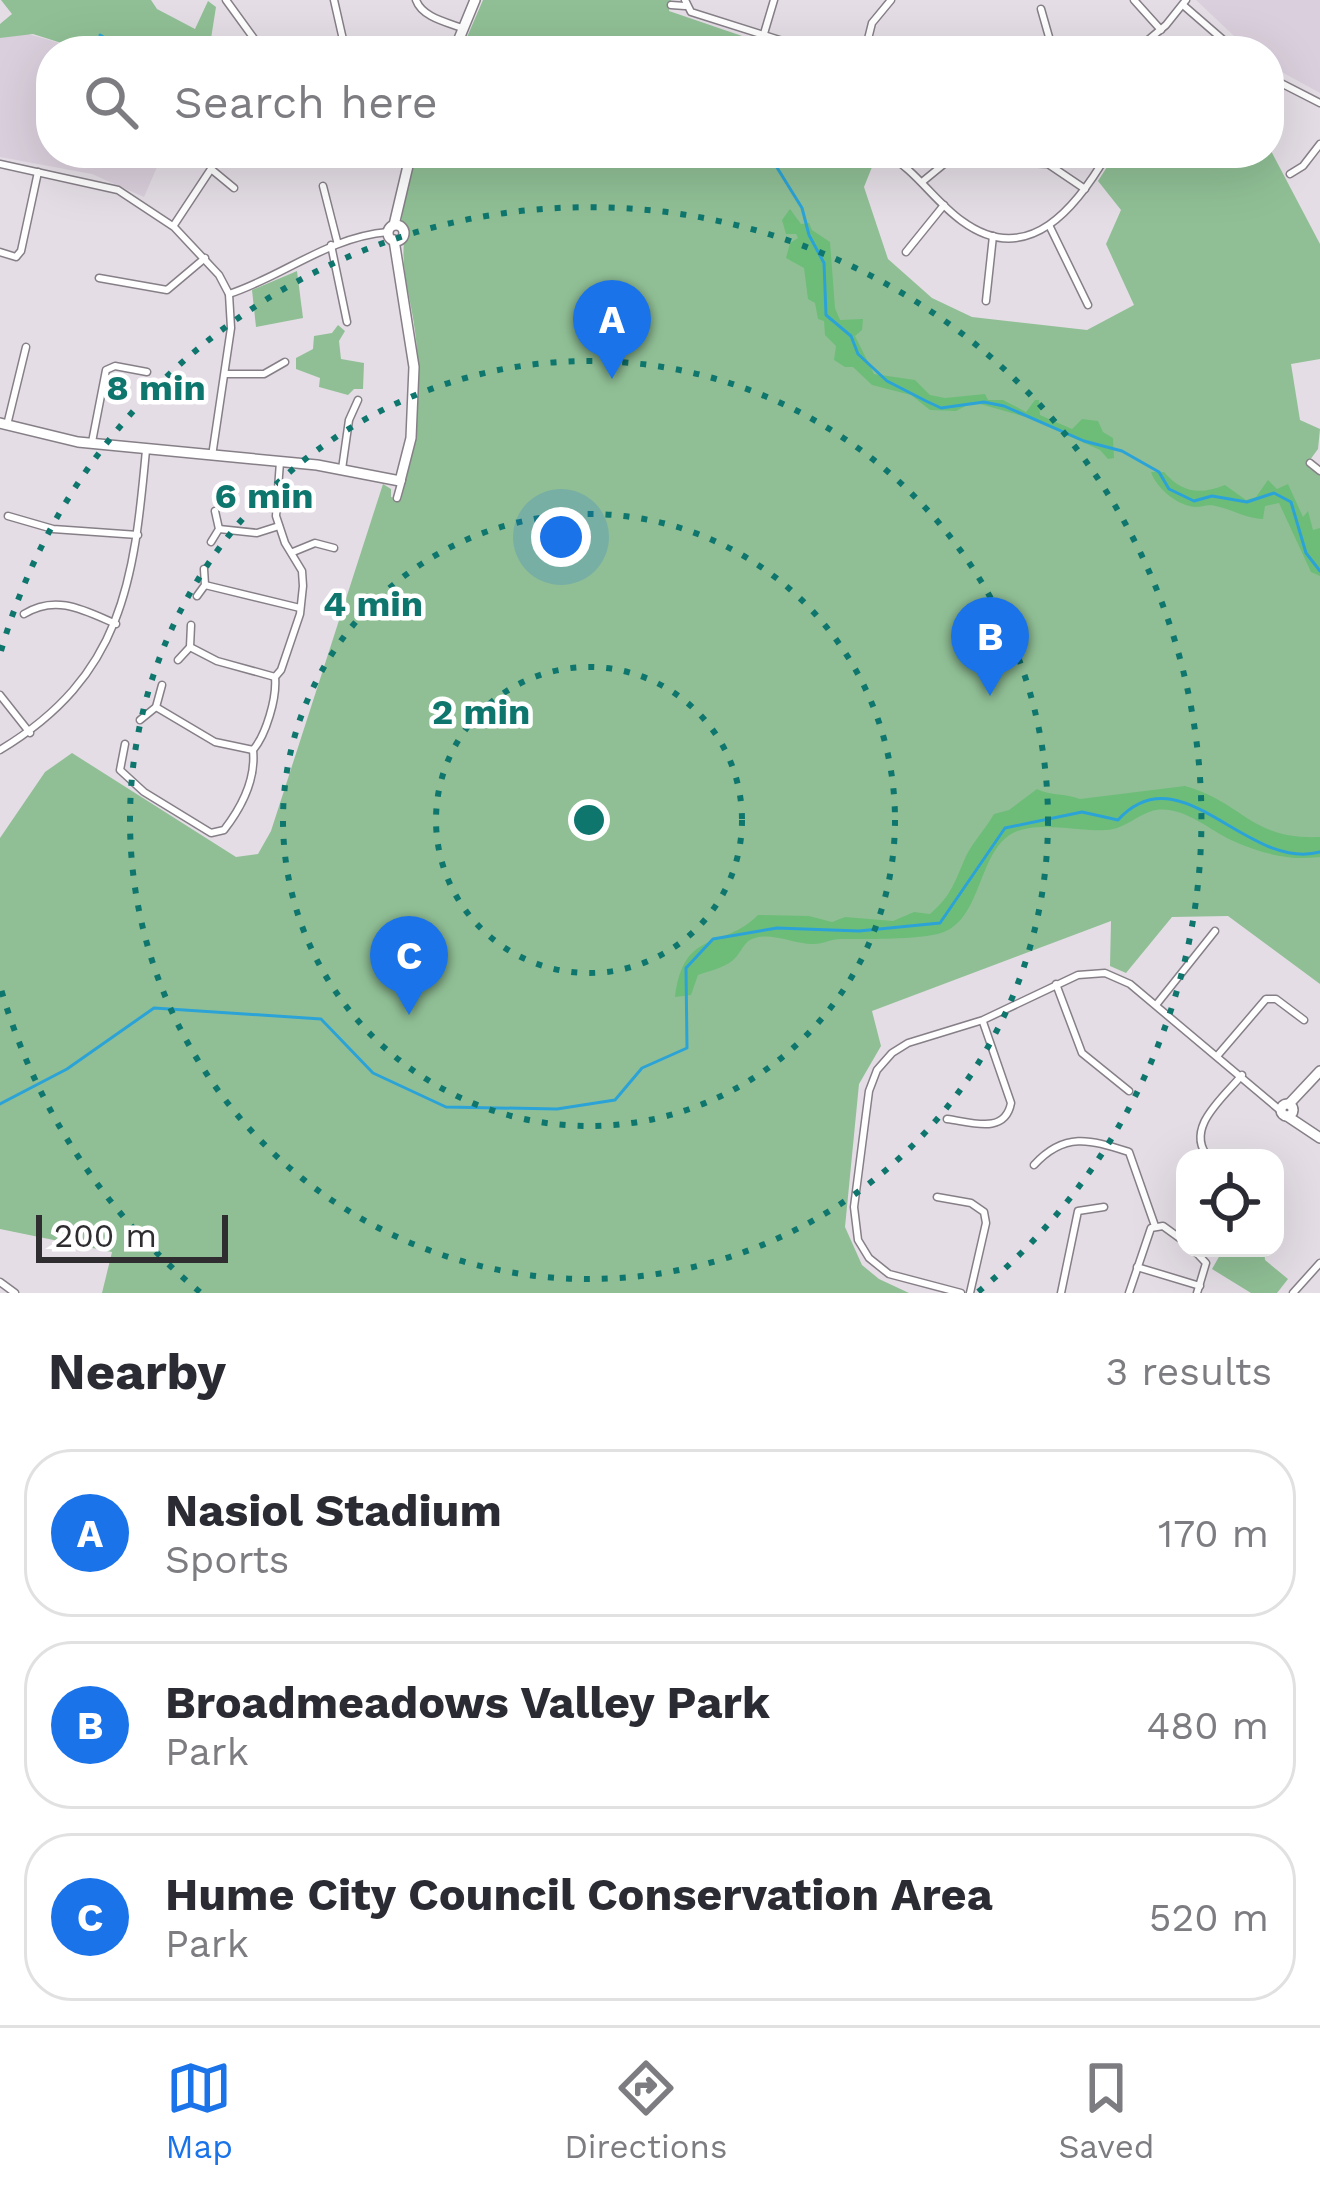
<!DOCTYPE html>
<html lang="en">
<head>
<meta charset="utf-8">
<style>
	:root { --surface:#fff; --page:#f2f2f3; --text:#2b2b33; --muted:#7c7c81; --line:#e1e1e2; --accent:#1a73e8 }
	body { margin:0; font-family:"Work Sans",sans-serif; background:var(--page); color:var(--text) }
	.controls { position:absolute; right:36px; bottom:36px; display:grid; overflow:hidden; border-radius:24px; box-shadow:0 12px 48px #0002 }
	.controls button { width:108px; height:108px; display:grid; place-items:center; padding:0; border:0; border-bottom:3px solid var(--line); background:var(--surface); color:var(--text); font:60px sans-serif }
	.scale { position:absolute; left:36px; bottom:30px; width:192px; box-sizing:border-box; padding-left:12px; border:6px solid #2f2d30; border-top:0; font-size:33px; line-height:42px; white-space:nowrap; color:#2f2d30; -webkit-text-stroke:9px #fff; paint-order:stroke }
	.you { position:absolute; left:561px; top:537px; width:42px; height:42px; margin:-30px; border:9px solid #fff; border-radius:50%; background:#1a73e8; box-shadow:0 0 0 18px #1a73e833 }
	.badge { display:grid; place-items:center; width:78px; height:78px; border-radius:50%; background:var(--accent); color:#fff; font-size:39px; font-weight:700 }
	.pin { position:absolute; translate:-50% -99px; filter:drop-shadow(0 3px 6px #0008) }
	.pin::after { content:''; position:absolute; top:63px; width:42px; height:36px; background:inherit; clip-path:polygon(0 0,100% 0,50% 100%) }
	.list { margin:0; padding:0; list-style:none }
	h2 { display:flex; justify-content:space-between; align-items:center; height:156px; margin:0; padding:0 48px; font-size:51px }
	h2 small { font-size:39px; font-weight:400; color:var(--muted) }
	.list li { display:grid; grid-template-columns:78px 1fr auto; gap:36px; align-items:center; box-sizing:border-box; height:168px; margin:0 24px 24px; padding:0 24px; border:3px solid var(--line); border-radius:48px }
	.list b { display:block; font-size:45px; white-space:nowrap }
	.list p { margin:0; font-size:39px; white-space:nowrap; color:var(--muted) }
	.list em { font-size:39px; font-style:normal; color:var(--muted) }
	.icon { flex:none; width:66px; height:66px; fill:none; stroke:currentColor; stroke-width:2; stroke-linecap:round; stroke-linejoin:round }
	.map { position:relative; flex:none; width:1320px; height:1293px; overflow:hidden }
	.search { position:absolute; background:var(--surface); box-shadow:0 12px 48px #0002; left:36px; right:36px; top:36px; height:132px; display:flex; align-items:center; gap:30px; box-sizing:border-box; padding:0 42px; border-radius:48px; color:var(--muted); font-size:45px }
	.sheet { height:732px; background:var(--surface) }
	nav { display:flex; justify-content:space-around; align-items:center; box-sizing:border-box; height:168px; border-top:3px solid var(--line); background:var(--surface); font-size:33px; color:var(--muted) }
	nav a { display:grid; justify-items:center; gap:6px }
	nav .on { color:var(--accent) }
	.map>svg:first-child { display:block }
	.built { fill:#dacfdc }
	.green { fill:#90bf95 }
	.forest { fill:#6dbd79 }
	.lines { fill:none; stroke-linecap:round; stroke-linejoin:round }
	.stream { stroke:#2ca3d7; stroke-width:3 }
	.minor-casing { stroke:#867f87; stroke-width:9 }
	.tertiary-casing { stroke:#867f87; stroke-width:12 }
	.minor { stroke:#fff; stroke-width:6 }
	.tertiary { stroke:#fff; stroke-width:9 }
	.ring { fill:none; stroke:#0f766e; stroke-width:6; stroke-dasharray:6 12 }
	.centre { fill:#0f766e; stroke:#fff; stroke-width:6 }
	.ring-label { font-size:36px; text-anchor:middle; font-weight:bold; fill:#0f766e; stroke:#fff; stroke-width:9; stroke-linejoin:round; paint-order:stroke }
</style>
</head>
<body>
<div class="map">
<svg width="1320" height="1293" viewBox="0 0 1320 1293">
	<rect width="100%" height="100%" fill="#e4dde5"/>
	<!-- built -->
	<g class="built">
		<path d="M 1196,0 L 1320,0 L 1320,93 L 1269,65 L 1269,51 L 1250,51 Z"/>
		<path d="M 24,33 L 87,51 L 51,51 L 51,153 L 163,153 L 144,197 L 92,174 L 0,157 L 0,38 Z"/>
	</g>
	<!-- green -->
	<g class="green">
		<path d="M 1,0 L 151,0 L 157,9 L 195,29 L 208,1 L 216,7 L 209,51 L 87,51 L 33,34 L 0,38 L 0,24 L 12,14 Z"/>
		<path d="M 483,0 L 671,0 L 669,11 L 786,51 L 461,51 Z"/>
		<path d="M 1269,147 L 1320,244 L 1320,359 L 1291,364 L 1300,420 L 1320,429 L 1318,449 L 1307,464 L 1320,475 L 1320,984 L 1228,916 L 1172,917 L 1126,973 L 1110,966 L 1111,921 L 872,1011 L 881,1046 L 859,1084 L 845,1227 L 862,1265 L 879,1279 L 909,1293 L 102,1293 L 112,1252 L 0,1229 L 0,838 L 45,772 L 72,753 L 236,857 L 258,854 L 271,831 L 383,484 L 391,489 L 391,497 L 401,500 C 416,444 423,388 415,331 C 411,297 398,264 406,230 L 401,223 L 407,184 L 418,153 L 869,153 L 876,157 L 864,187 L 888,259 L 932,298 L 972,317 L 1087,330 L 1134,305 L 1106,244 L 1121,210 L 1098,181 L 1116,153 L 1269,153 Z"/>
		<path d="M 297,271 L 303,318 L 256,327 L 252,290 Z"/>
		<path d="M 338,325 L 345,331 L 339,341 L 341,359 L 364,363 L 363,389 L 354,389 L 348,395 L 319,387 L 320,378 L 296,369 L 296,358 L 313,349 L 314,336 L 332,333 Z"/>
		<path d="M 1224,1248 L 1264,1248 L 1265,1260 L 1288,1279 L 1277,1293 L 1251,1293 L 1212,1269 Z"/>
	</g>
	<!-- forest -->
	<g class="forest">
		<path d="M 790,209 L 801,224 L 809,223 L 812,230 L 830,242 L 835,308 L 840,320 L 863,319 L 862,330 L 855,336 L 874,374 L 915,380 L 930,395 L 945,398 L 985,394 L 988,400 L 1003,400 L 1026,412 L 1035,400 L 1039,400 L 1040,415 L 1072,429 L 1082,419 L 1098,421 L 1103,432 L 1113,438 L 1114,458 L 1108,459 L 1100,450 L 1029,418 L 973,402 L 956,411 L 930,410 L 911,395 L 872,385 L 853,367 L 845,367 L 834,360 L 836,346 L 825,335 L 824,321 L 818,319 L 815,303 L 808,299 L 804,268 L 786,258 L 790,243 L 798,238 L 796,234 L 786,234 L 782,220 Z"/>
		<path d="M 1151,472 L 1164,472 C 1182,493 1200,495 1225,485 L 1246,500 L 1256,497 L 1268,480 L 1277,489 L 1288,484 L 1303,517 L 1308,511 L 1313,530 L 1320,528 L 1320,576 L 1311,572 L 1279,503 L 1265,506 L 1263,519 C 1244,518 1232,509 1215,506 C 1206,504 1205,507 1195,507 C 1178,506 1156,488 1151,472 Z"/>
		<path d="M 1185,786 C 1243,802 1250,840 1320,837 L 1320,857 C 1288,861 1260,853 1231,840 C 1208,829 1183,806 1156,810 C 1137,814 1126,829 1106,830 C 1078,832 1030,818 1007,837 C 978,859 980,921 941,933 C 919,940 864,939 841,939 C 831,939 823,944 814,944 C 795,945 768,930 750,940 C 743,944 739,956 732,961 C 723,968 709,971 698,975 L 691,995 L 675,997 C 684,927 722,951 758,915 L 809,916 L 832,922 L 845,917 L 893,921 L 914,912 L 930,914 C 952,895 955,881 966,856 C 973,842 986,828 994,814 L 1009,810 L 1037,789 C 1051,796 1065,793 1080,799 Z"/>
	</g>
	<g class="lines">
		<!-- stream -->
		<g class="stream">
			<path d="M 100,35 L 127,51"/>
			<path d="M 519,153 L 521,153"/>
			<path d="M 768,153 L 802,208 L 809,235 L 824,263 L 826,315 L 851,336 L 858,354 L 887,381 L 926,401 L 941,408 L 984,402 L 1004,406 L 1084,441 L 1122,451 L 1159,472 L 1169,489 L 1194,501 L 1212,496 L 1247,502 L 1274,493 L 1291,502 L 1306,553 L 1320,571"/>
			<path d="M 0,1104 L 67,1069 L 154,1008 L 321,1019 L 373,1073 L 446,1107 L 557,1109 L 615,1100 L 642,1068 L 687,1048 L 686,968 L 713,939 L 777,928 L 859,931 L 940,923 L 1005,828 L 1082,812 L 1118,820 C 1181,751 1247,872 1320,852"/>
		</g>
		<defs>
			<g id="minor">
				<path d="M 226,0 L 263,51"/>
				<path d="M 334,0 L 344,44"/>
				<path d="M 416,0 C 422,17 446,22 462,28"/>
				<path d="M 685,0 L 691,12 L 814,51"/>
				<path d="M 1134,0 L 1161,30"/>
				<path d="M 671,5 L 685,6"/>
				<path d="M 1183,5 L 1236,51"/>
				<path d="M 1041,9 L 1053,51"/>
				<path d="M 763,37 L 774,0"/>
				<path d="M 865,51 L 872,23 L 891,0"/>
				<path d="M 1135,51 L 1166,25 L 1186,0"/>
				<path d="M 1269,77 L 1320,103"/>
				<path d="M 885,153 C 916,170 934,201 962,221 C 1029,270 1078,205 1108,153"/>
				<path d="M 1028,163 L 1048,164 L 1085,189"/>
				<path d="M 0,164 L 118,190 L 174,227 L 219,275 L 229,294 L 231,328 L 212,456"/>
				<path d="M 1290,174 L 1303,166 L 1320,144"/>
				<path d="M 922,182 L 955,155"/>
				<path d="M 323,186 L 337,241"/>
				<path d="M 174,225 L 211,169 L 234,188"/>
				<path d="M 1050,227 L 1088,305"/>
				<path d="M 331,245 L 347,322"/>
				<path d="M 0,252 L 16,257 L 21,251 L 38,172"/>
				<path d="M 906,252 L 944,205"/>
				<path d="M 99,278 L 167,290 L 205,258"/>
				<path d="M 229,294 C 284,276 328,237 388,232"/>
				<path d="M 986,301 L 993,236"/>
				<path d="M 226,374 L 264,374 L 285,362"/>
				<path d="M 7,425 L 26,347"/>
				<path d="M 92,442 L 106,370 L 115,366 L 147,372"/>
				<path d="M 1310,463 L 1320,471"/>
				<path d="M 342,469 L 349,420 L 358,400"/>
				<path d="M 397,498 L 402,480"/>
				<path d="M 8,516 L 53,529 L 138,535"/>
				<path d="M 219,529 L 257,533 L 279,526"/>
				<path d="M 211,542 L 219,529 L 215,511"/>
				<path d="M 293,552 L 315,543 L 334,548"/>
				<path d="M 205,585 L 300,608"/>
				<path d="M 197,596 L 205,585 L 204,569"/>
				<path d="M 24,614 C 56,594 84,610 116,624"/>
				<path d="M 190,647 L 217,661 L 275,677"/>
				<path d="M 178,660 L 190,647 L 191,625"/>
				<path d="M 0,695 L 30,733"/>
				<path d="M 156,707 L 215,742 L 253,750"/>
				<path d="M 140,720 L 156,707 L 162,685"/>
				<path d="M 125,744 L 120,770 L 144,792 L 211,833 L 224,830 C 241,808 256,779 253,750 C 266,735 277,698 275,677 L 281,670 L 300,614 L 303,586 L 302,571 L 285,543 L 276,516 L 280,462"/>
				<path d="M 0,750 C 123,676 134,581 146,450"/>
				<path d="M 1056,984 L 1082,1053 L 1129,1091"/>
				<path d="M 1156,1005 L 1215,931"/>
				<path d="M 1218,1055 L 1266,999 L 1276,999 L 1304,1020"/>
				<path d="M 947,1119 C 971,1122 1005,1135 1011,1103 L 983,1022"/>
				<path d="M 1209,1158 C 1183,1129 1223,1098 1242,1075"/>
				<path d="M 1034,1165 C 1065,1131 1091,1140 1129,1152 L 1155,1226"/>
				<path d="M 937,1197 L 971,1203 L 984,1212 L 986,1223 L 970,1293"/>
				<path d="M 1192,1248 L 1206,1263 L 1197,1293"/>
				<path d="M 1137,1267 L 1200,1286"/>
				<path d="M 0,1282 L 15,1293"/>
				<path d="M 961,1293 L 889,1274 L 869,1258 L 858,1240 L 854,1207 L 869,1091 L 877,1070 L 892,1053 L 908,1043 L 983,1020 L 1078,975 L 1105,973 L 1130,984 L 1281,1111"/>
				<path d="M 1061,1293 L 1078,1211 L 1104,1207"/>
				<path d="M 1129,1293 L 1151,1228 L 1163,1226 L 1185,1242"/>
				<path d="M 1293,1293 L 1320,1263"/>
			</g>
			<g id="tertiary">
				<path d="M 454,51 L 475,0"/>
				<path d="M 394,225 L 411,153"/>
				<circle cx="396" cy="233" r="8"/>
				<path d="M 0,423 L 78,442 L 317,465 L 400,481 L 411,438 L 414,367 L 394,240"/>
				<circle cx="1287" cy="1110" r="6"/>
				<path d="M 1289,1104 L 1320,1071"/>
				<path d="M 1287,1116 L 1320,1138"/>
			</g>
		</defs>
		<!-- minor casing -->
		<use href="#minor" class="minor-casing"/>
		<!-- tertiary casing -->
		<use href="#tertiary" class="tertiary-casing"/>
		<!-- minor -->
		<use href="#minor" class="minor"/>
		<!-- tertiary -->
		<use href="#tertiary" class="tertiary"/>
	</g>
	<!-- distance rings -->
	<g class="ring">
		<circle cx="589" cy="820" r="153"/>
		<circle cx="589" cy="820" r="306"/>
		<circle cx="589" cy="820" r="459"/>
		<path d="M200 1292A612 612 0 0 1 1 989M1 651A612 612 0 1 1 978 1292"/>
	</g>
	<circle cx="589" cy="820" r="18" class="centre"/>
	<g class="ring-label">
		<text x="156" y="400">8 min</text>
		<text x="264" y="508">6 min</text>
		<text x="373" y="616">4 min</text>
		<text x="481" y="724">2 min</text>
	</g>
</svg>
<div class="controls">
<button><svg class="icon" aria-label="locate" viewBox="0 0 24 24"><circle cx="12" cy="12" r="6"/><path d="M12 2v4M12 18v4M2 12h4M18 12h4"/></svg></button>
</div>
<div class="scale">200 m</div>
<div class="you"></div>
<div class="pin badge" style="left:612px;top:379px">A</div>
<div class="pin badge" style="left:990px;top:696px">B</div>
<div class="pin badge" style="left:409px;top:1015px">C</div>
<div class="search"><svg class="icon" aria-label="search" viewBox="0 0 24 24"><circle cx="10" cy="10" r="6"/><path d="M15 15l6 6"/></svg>Search here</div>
</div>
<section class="sheet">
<h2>Nearby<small>3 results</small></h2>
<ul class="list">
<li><span class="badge">A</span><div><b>Nasiol Stadium</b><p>Sports</p></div><em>170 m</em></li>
<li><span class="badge">B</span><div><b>Broadmeadows Valley Park</b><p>Park</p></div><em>480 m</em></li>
<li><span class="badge">C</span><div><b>Hume City Council Conservation Area</b><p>Park</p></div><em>520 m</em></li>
</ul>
</section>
<nav>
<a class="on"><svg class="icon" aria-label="map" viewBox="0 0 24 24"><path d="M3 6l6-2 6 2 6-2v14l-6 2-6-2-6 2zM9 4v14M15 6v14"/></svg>Map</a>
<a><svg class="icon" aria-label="directions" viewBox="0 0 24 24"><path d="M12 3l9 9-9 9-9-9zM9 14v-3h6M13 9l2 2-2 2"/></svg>Directions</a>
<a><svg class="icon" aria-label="saved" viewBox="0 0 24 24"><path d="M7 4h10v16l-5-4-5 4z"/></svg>Saved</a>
</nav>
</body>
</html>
